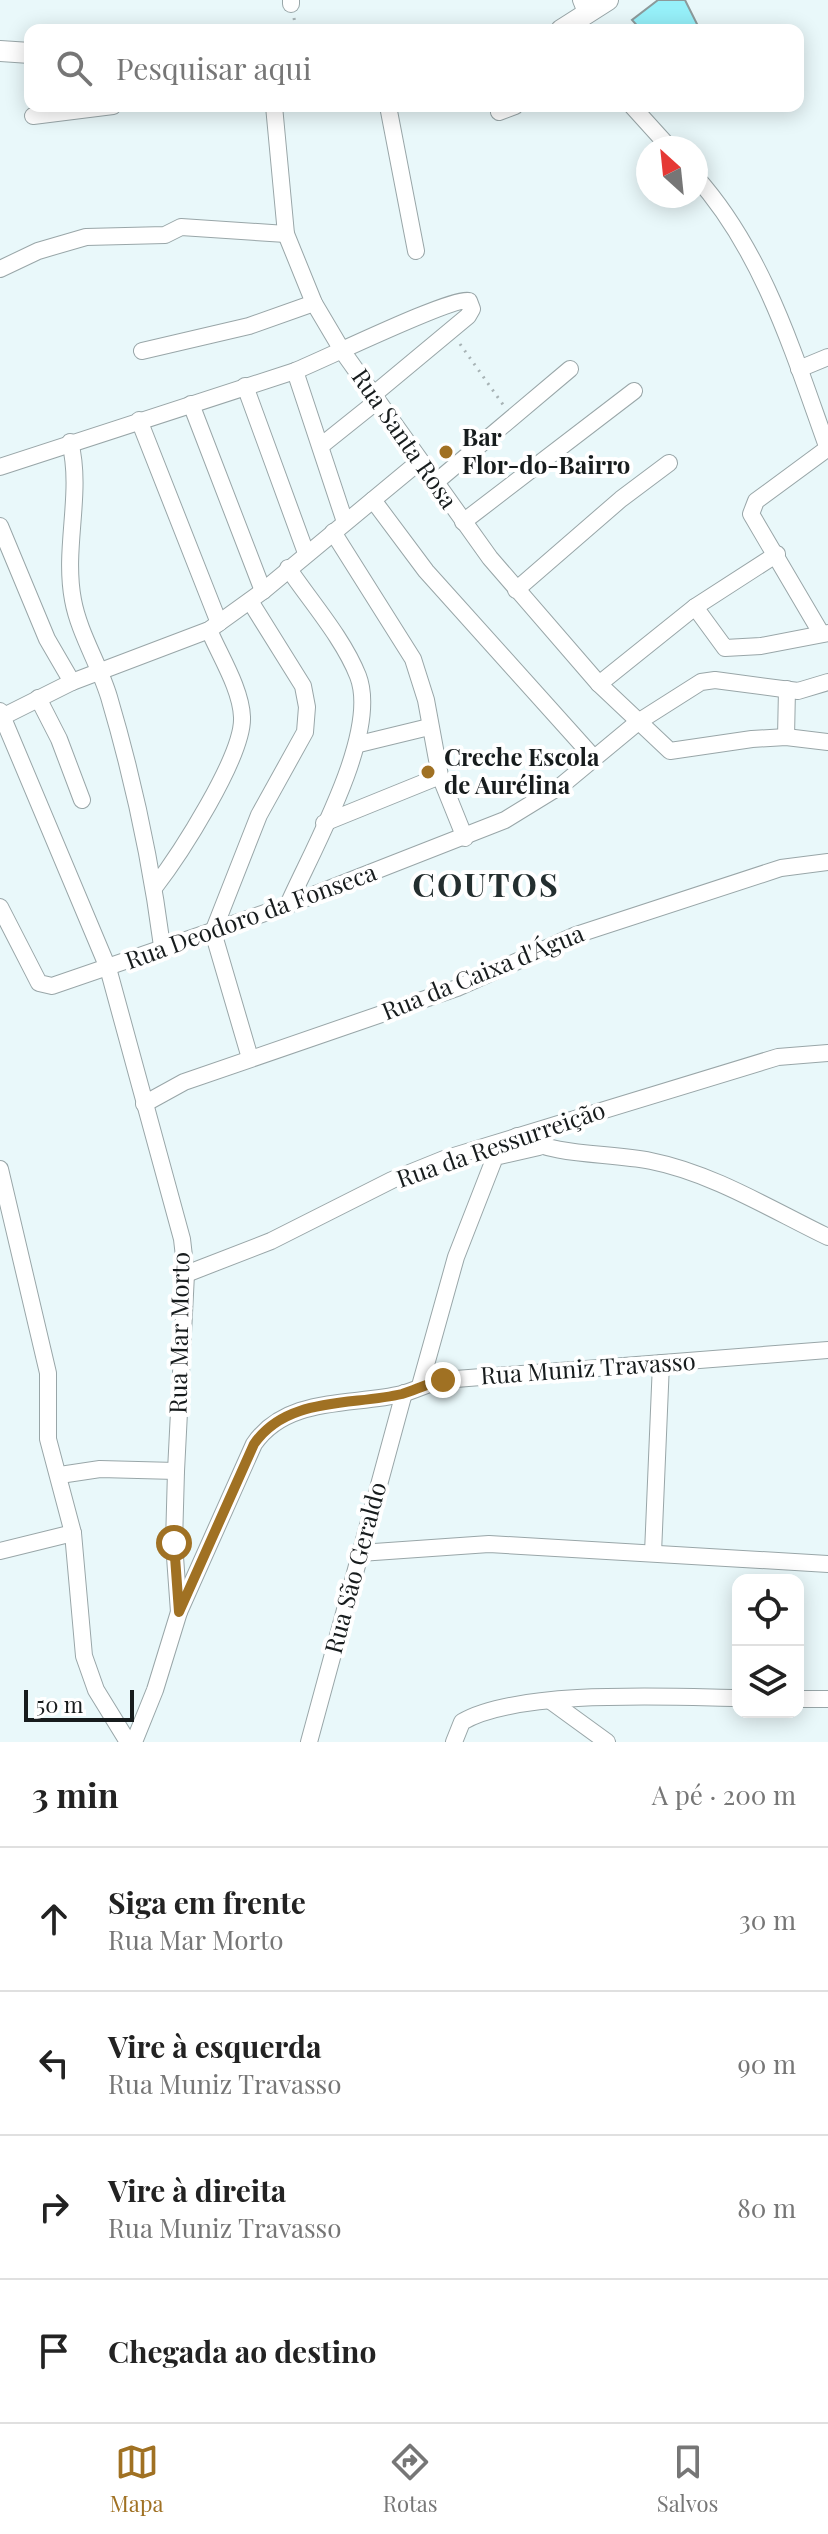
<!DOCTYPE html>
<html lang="pt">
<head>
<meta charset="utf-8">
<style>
	:root { --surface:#fff; --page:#f6f6f6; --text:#222; --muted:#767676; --line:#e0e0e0; --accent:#a07123 }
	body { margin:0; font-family:"Playfair Display",serif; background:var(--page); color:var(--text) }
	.controls { position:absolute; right:24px; bottom:24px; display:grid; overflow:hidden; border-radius:16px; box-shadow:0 4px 20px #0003 }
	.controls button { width:72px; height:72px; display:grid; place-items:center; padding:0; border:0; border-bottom:2px solid var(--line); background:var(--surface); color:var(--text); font:40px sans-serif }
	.compass { position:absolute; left:636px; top:136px; width:72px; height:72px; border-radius:50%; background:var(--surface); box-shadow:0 4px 20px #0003; rotate:333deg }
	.scale { position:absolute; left:24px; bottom:20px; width:110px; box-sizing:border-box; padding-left:8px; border:4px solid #171c1d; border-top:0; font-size:22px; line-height:28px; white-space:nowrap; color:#171c1d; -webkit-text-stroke:6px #fff; paint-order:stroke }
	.stop { position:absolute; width:24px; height:24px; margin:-18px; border:6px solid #a07123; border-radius:50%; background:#fff }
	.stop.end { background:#a07123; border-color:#fff; box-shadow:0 2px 8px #0008 }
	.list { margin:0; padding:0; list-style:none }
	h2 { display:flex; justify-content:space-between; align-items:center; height:104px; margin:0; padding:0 32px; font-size:34px }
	h2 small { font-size:26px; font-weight:400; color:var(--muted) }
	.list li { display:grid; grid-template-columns:52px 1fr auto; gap:24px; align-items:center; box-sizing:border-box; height:144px; padding:0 32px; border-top:2px solid var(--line) }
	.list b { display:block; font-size:30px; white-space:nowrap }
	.list p { margin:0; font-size:26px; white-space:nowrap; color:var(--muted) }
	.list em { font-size:26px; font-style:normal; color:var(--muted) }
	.icon { flex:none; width:44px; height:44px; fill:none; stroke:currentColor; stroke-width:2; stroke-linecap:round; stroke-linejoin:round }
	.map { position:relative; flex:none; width:828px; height:1742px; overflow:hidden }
	.search { position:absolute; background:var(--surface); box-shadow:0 4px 20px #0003; left:24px; right:24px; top:24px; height:88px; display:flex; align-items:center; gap:20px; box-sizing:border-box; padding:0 28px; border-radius:16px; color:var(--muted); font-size:30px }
	.sheet { height:680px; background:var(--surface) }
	nav { display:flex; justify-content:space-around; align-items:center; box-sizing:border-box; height:112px; border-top:2px solid var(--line); background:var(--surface); font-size:22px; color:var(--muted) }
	nav a { display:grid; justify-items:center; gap:4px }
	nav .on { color:var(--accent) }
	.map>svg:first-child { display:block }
	.building { fill:#96f0f9; stroke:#8c9a9b; stroke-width:2 }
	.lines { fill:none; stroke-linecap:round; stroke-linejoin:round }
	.minor-casing { stroke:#99a6a8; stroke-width:18 }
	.major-casing { stroke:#99a6a8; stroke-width:22 }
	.path { stroke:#a7b3b5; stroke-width:3; stroke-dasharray:2 6; stroke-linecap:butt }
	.minor { stroke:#fff; stroke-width:16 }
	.major { stroke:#fff; stroke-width:20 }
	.route { stroke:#a07123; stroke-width:10 }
	.poi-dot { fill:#a07123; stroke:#fff; stroke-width:3 }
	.labels { text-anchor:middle; stroke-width:8; stroke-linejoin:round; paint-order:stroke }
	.poi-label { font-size:24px; font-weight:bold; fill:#171c1d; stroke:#fff; text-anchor:start }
	.street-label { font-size:24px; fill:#171c1d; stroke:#fff }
	.district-label { font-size:32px; font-weight:bold; letter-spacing:2px; fill:#232e2f; stroke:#fff }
</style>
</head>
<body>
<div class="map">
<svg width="828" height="1742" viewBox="0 0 828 1742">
	<rect width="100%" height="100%" fill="#e9f8fa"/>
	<!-- building -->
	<path class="building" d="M 658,0 L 685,0 L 700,30 L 641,30 L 632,20 Z"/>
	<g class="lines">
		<defs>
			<g id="minor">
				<path d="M 291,0 L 291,4"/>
				<path d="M 581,0 L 587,15"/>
				<path d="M 274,106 L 286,234 L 314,303 L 343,352 L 490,558 L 599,684 L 670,751 L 752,739 L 786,737 L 828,742"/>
				<path d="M 388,106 L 416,251"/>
				<path d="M 632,106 L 670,148"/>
				<path d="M 499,112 L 515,106"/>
				<path d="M 33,116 L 113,106"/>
				<path d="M 696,177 C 764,253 794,355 828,449"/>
				<path d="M 0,269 L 38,251 L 86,237 L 165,235 L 181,227 L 286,234"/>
				<path d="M 142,351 L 249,326 L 314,303"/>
				<path d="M 799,369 L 828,357"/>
				<path d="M 295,371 L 345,522"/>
				<path d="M 245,386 L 306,553"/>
				<path d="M 191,404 L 263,591"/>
				<path d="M 139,420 L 219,623"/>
				<path d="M 70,442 C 83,493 63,547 73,600 C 79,633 99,664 109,697 C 133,778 151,862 162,946"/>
				<path d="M 322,445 L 377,401"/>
				<path d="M 0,467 L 295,371 C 323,360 453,296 469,301 L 472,309 L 468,316 L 373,395"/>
				<path d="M 436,482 L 570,369"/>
				<path d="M 373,500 L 426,571 L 594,758"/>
				<path d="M 463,522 L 634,391"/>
				<path d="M 0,526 L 47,639 L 72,682"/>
				<path d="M 333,532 L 413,659 L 426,700 L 440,776 L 465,838"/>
				<path d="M 516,590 L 621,499 L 669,463"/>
				<path d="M 250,601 L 303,686 L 307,707 L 305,732 L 259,815 L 213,932 L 250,1058"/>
				<path d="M 695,607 L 725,648 L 761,646 L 828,633"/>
				<path d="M 821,633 L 751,514 L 756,501 L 828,448"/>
				<path d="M 599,684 L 695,607 L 777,554"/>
				<path d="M 38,698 L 59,739 L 82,800"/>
				<path d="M 0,711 L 108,968 L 182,1239 L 186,1274 L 176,1471 L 174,1543 L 179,1612"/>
				<path d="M 2,717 L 72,682 L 209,630 L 263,591 L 420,461"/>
				<path d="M 786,737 L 787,689"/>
				<path d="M 359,744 L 429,727"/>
				<path d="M 324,823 L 440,776"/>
				<path d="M 154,888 C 178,857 244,756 242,717 C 241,689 220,656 209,630"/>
				<path d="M 288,905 C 312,850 380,733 358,676 C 343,638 311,602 288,568"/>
				<path d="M 0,907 L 39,983 L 52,986 L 288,905 L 505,820 L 562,785 L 638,722 L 701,682 L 715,680 L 798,691 L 828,682"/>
				<path d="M 144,1104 L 184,1082 L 457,988 L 576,935 L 781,868 L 828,862"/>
				<path d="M 517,1136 C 558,1157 606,1152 651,1161 C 712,1173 772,1210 828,1237"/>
				<path d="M 0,1169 L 48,1373 L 48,1439 L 73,1533 L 84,1656 L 96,1690 L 128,1742"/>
				<path d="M 186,1274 L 271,1241 L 392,1180 L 444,1159 L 778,1057 L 828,1053"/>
				<path d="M 420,1386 L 456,1257 L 495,1157 L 539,1147"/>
				<path d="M 60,1475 L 100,1469 L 176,1471"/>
				<path d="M 0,1551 L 73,1533"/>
				<path d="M 360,1553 L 489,1544 L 828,1564"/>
				<path d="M 653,1553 L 661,1363"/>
				<path d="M 798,1699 L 828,1699"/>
				<path d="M 552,1702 L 607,1742"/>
				<path d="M 134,1742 L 155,1690 L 179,1612 L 254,1444 C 287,1396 351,1406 402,1394 C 416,1390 429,1383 443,1380 L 828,1350"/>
				<path d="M 309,1742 L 404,1393"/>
				<path d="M 454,1742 L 462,1722 C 518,1689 671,1697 738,1698"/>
			</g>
			<g id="major">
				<path d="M 561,30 L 608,0"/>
				<path d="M 0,51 L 30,53"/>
			</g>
		</defs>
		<!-- minor casing -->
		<use href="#minor" class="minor-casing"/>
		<!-- major casing -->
		<use href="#major" class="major-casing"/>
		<!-- path -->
		<g class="path">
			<path d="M 294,18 L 296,30"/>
			<path d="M 460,344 L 504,406"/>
		</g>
		<!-- minor -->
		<use href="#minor" class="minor"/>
		<!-- major -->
		<use href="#major" class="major"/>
	</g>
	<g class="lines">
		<!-- route -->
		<path class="route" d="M 174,1543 L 179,1612 L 254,1444 C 287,1396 351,1406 402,1394 C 415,1390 429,1383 443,1380"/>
	</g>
	<!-- markers -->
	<g class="poi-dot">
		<circle cx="446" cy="452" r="8"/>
		<circle cx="428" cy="772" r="8"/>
	</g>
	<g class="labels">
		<!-- poi labels -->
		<g class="poi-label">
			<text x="462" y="446">Bar<tspan x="462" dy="28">Flor-do-Bairro</tspan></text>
			<text x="444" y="766">Creche Escola<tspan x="444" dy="28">de Aurélina</tspan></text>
		</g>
		<!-- street labels -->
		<g class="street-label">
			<text transform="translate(404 439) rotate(55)" y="8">Rua Santa Rosa</text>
			<text transform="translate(251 917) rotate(-20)" y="8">Rua Deodoro da Fonseca</text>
			<text transform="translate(483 973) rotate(-22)" y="8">Rua da Caixa d'Água</text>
			<text transform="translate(501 1145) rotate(-19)" y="8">Rua da Ressurreição</text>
			<text transform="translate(180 1333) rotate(-89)" y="8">Rua Mar Morto</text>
			<text transform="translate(588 1369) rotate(-4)" y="8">Rua Muniz Travasso</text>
			<text transform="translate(356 1568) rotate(-75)" y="8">Rua São Geraldo</text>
		</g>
		<!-- district labels -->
		<g class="district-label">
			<text x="486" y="897">COUTOS</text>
		</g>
	</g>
</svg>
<div class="controls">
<button><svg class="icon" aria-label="locate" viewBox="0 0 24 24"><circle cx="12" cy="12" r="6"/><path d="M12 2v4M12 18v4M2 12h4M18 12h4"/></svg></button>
<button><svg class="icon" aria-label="layers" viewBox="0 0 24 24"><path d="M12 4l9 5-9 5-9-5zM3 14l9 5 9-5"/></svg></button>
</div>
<svg class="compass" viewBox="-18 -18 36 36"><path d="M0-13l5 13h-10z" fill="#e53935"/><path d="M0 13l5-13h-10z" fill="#767676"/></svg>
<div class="scale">50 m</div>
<div class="stop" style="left:174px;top:1543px"></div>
<div class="stop end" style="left:443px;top:1380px"></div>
<div class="search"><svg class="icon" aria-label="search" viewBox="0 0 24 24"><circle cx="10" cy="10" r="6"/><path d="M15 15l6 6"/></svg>Pesquisar aqui</div>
</div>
<section class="sheet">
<h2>3 min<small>A pé · 200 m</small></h2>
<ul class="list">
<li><svg class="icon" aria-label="ahead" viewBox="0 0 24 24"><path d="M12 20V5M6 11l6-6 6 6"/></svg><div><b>Siga em frente</b><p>Rua Mar Morto</p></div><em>30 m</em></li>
<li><svg class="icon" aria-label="left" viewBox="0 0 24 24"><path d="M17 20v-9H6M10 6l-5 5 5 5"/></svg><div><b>Vire à esquerda</b><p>Rua Muniz Travasso</p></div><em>90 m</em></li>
<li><svg class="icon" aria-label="right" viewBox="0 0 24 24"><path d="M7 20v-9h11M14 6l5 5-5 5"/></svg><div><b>Vire à direita</b><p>Rua Muniz Travasso</p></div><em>80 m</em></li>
<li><svg class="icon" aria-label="arrive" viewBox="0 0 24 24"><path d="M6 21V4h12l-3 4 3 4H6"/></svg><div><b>Chegada ao destino</b></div></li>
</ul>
</section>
<nav>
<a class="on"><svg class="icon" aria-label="map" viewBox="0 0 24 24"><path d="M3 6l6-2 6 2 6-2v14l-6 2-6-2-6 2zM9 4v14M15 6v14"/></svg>Mapa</a>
<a><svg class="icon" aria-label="directions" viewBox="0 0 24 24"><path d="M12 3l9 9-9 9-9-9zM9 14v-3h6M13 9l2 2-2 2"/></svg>Rotas</a>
<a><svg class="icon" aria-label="saved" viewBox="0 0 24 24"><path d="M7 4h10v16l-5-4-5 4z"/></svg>Salvos</a>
</nav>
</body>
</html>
